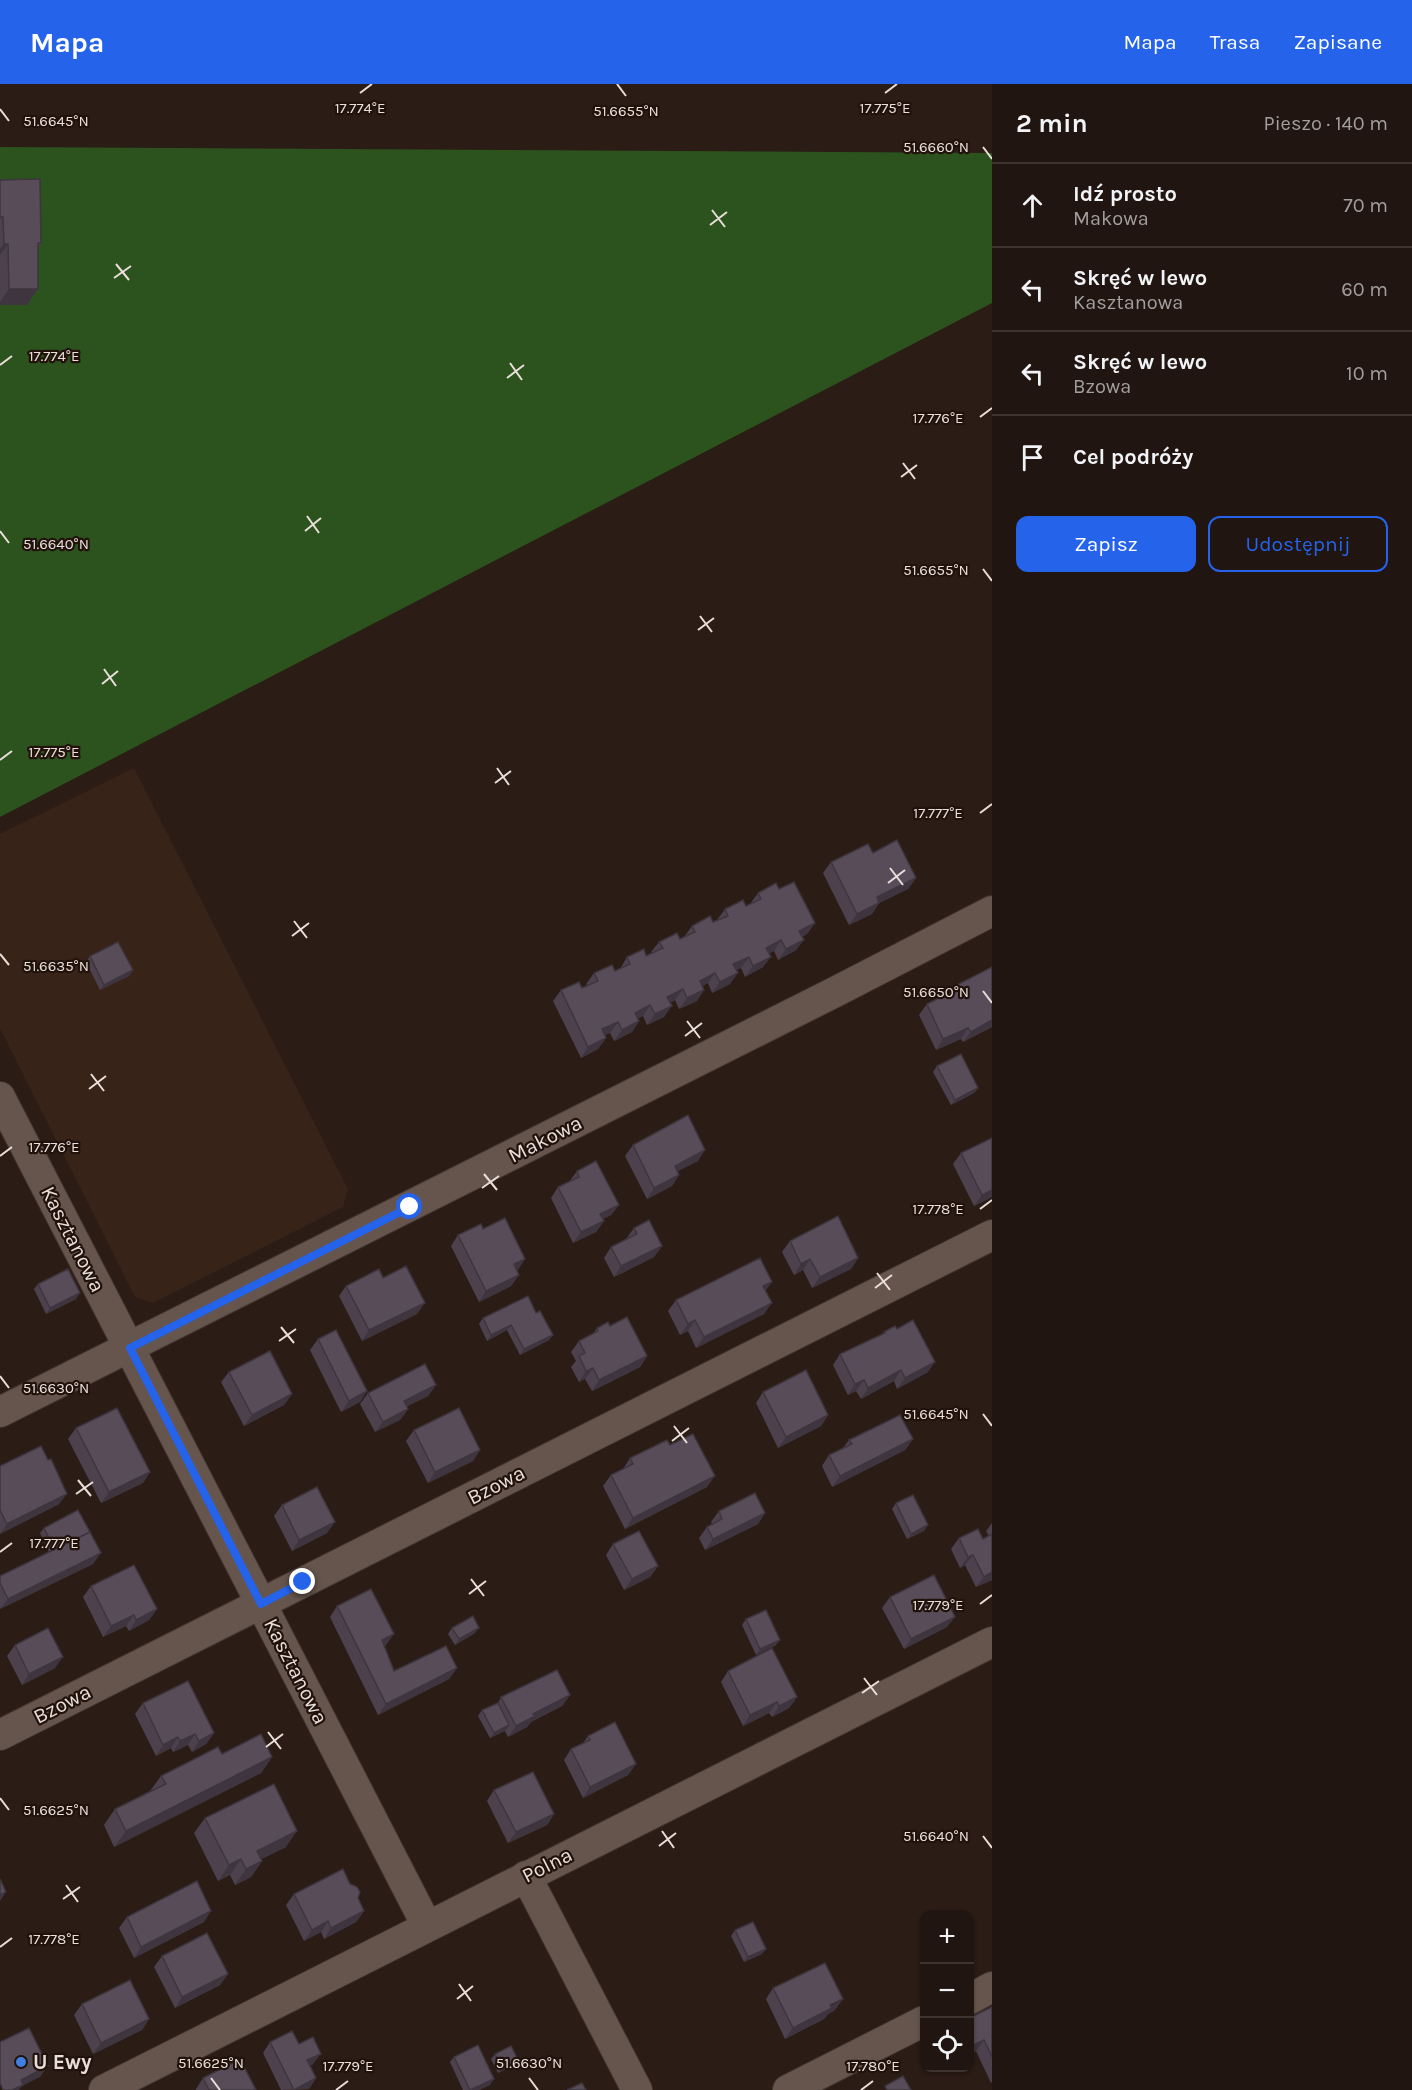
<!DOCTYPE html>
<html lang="pl">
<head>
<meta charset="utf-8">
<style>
	:root { --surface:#201510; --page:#281e19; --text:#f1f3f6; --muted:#a29f9f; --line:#3d3430; --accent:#2563eb }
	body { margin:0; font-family:Karla,sans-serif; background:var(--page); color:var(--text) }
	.controls { position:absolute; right:18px; bottom:18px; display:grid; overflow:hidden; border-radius:12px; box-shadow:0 2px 4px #0004 }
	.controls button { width:54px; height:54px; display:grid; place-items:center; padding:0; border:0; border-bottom:2px solid var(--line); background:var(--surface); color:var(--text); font:30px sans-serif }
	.stop { position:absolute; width:18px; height:18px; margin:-14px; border:4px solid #2563eb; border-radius:50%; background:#fff }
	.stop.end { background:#2563eb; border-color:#fff; box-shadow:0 2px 6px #0008 }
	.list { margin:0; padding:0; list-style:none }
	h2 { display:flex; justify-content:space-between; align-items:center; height:78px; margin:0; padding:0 24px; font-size:26px }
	h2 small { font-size:20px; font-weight:400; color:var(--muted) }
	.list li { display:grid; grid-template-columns:39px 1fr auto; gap:18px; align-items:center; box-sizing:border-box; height:84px; padding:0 24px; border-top:2px solid var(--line) }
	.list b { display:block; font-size:22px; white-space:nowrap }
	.list p { margin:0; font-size:20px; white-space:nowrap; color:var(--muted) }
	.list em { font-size:20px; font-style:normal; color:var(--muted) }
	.actions { display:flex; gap:12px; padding:18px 24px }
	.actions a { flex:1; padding:14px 0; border:2px solid var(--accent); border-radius:12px; text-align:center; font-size:21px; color:var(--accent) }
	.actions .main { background:var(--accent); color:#fff }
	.icon { flex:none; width:33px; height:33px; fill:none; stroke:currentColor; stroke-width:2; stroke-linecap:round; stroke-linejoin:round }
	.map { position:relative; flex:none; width:992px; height:2006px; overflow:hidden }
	header { display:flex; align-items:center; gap:36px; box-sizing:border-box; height:84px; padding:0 30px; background:var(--accent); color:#fff }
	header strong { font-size:28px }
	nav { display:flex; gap:33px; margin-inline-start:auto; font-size:21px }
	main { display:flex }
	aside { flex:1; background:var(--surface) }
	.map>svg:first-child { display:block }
	.built { fill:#382319 }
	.green { fill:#2c531d }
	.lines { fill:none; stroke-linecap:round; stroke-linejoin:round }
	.street-casing { stroke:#423632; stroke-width:32 }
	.street { stroke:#66554c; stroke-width:30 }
	.wall { fill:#4d414d }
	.shaded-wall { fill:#3e353e }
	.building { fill:#594c59; stroke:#3e353e; stroke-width:1.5 }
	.route { stroke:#2563eb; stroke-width:8 }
	.ticks { fill:none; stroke:#e9ded9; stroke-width:2 }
	.shop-dot { fill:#3f7fe0; stroke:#21130c; stroke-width:2 }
	.labels { text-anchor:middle; stroke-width:4.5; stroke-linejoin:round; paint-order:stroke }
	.street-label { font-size:21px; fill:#e9ded9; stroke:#21130c }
	.poi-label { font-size:21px; font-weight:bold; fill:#e9ded9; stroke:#21130c; text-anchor:start }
	.ticks-label { font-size:15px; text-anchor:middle; fill:#e9ded9; stroke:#21130c; stroke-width:4.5; stroke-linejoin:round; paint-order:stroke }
</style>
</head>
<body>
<header>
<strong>Mapa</strong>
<nav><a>Mapa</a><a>Trasa</a><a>Zapisane</a></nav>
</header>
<main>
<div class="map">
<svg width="992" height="2006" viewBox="0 0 992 2006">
	<rect width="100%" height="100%" fill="#2b1c15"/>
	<!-- built -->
	<path class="built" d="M 134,684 L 348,1105 L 343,1123 L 153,1219 L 135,1213 L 0,944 L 0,750 Z"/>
	<!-- green -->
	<path class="green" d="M 0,63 L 992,69 L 992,219 L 0,733 Z"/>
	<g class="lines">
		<defs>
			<g id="street">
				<path d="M 0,1013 L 427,1842"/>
				<path d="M 0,1328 L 835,908 L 992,827"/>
				<path d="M 0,1651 L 992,1151"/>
				<path d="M 526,1792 L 637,2006"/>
				<path d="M 970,1915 L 992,1903"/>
				<path d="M 104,2006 L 992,1558"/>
				<path d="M 788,2006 L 924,1937"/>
			</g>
		</defs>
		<!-- street casing -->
		<use href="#street" class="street-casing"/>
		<!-- street -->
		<use href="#street" class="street"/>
	</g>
	<!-- wall -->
	<g class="wall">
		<path d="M 0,96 L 41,159 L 38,165 L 27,221 L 0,221 Z"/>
		<path d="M 873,769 L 916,794 L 908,805 L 879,819 L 872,830 L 849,841 L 823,789 L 831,778 Z"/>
		<path d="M 779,805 L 815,839 L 807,850 L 802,853 L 796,866 L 778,876 L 774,867 L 769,869 L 763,883 L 745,893 L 741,884 L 736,886 L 730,900 L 712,909 L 708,899 L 702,902 L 704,906 L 697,917 L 679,925 L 675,916 L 670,919 L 664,933 L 647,941 L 643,932 L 638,934 L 639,937 L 632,948 L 614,957 L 610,949 L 605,951 L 606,954 L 598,965 L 581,974 L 553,917 L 561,906 L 582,904 L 587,902 L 586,900 L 594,889 L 615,887 L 620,885 L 627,873 L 646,872 L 652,869 L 651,868 L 659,858 L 680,855 L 684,853 L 692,842 L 713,838 L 717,836 L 725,825 L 746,822 L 750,820 L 758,809 Z"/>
		<path d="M 90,872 L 133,886 L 129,892 L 100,906 L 86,878 Z"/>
		<path d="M 949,905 L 992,943 L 963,958 L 961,955 L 936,966 L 919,931 L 927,920 L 944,912 Z"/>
		<path d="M 937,982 L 978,1004 L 974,1009 L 951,1021 L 933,988 Z"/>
		<path d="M 992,1054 L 992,1113 L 974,1122 L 953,1080 L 961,1069 Z"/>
		<path d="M 633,1061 L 698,1077 L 677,1087 L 679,1091 L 672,1102 L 647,1115 L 625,1072 Z"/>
		<path d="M 577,1087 L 619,1121 L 611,1131 L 603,1135 L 604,1137 L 596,1148 L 573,1159 L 551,1114 L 558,1103 L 569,1098 Z"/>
		<path d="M 634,1144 L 662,1162 L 654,1173 L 614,1193 L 604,1174 L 611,1163 L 626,1155 Z"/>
		<path d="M 483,1145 L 518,1186 L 516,1186 L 519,1191 L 511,1202 L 479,1218 L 451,1162 L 458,1151 Z"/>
		<path d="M 790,1157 L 858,1174 L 851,1185 L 812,1204 L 803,1186 L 794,1191 L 782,1168 Z"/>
		<path d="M 383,1194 L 417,1230 L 362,1257 L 339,1212 L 346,1202 Z"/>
		<path d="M 38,1200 L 76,1215 L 46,1230 L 34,1205 Z"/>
		<path d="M 766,1207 L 764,1230 L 696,1264 L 688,1247 L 680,1251 L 668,1227 L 676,1216 Z"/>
		<path d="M 536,1229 L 553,1251 L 549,1256 L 520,1271 L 507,1246 L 487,1257 L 479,1240 L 483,1234 Z"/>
		<path d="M 610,1242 L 647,1272 L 640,1283 L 592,1307 L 585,1295 L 579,1298 L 571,1283 L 576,1277 L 571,1268 L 579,1257 L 592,1251 L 597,1244 Z"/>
		<path d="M 884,1248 L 928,1288 L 897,1305 L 894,1297 L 861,1315 L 856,1307 L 848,1311 L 833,1281 L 840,1270 L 881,1251 Z"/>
		<path d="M 318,1255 L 367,1307 L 360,1318 L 341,1328 L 310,1266 Z"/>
		<path d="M 229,1288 L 292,1310 L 284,1321 L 244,1342 L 221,1298 Z"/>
		<path d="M 436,1301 L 428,1312 L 407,1322 L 408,1325 L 400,1336 L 375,1348 L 360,1320 L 368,1309 Z"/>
		<path d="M 763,1308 L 828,1331 L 821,1342 L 778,1364 L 756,1319 Z"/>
		<path d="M 76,1344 L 150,1388 L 143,1399 L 101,1419 L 68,1355 Z"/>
		<path d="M 414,1346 L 480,1366 L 473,1377 L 428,1399 L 406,1357 Z"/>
		<path d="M 913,1355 L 905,1366 L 832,1403 L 822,1382 L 829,1371 L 843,1364 L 849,1356 Z"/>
		<path d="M 670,1361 L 707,1403 L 625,1445 L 603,1402 L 611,1391 L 623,1385 L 630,1374 Z"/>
		<path d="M 48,1376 L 59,1420 L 0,1450 L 0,1382 Z"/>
		<path d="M 896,1419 L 924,1447 L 907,1455 L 892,1425 Z"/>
		<path d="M 282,1421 L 327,1449 L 292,1467 L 274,1432 Z"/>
		<path d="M 719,1427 L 765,1429 L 758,1440 L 705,1466 L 699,1454 L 707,1443 L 712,1440 L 711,1438 Z"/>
		<path d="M 992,1439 L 992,1496 L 976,1503 L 965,1481 L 960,1484 L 951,1465 L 959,1454 L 983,1455 L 989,1452 L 986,1447 Z"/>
		<path d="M 44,1444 L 93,1480 L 0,1525 L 0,1492 L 49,1468 L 40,1449 Z"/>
		<path d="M 613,1460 L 658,1482 L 650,1493 L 624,1506 L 606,1471 Z"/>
		<path d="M 91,1502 L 157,1525 L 149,1536 L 129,1547 L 126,1542 L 103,1553 L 83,1513 Z"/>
		<path d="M 890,1513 L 947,1543 L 904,1565 L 882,1524 Z"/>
		<path d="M 337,1522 L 386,1561 L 384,1562 L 394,1587 L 457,1584 L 449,1595 L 378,1631 L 330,1533 Z"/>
		<path d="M 746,1535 L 776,1561 L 756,1571 L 742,1541 Z"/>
		<path d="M 452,1544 L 475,1549 L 455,1561 L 448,1550 Z"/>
		<path d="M 15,1561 L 55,1584 L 22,1601 L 7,1572 Z"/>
		<path d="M 728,1587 L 797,1613 L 789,1624 L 772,1633 L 769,1629 L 743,1642 L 721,1598 Z"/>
		<path d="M 570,1611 L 562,1622 L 531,1638 L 527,1643 L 508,1653 L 505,1647 L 490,1654 L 478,1632 L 482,1626 L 498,1619 L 501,1613 Z"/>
		<path d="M 143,1619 L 214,1649 L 206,1660 L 192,1668 L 188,1661 L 173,1668 L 171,1664 L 156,1672 L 135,1630 Z"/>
		<path d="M 588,1652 L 636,1680 L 628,1691 L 583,1714 L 564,1676 L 571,1665 L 583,1659 Z"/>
		<path d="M 222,1670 L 272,1673 L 261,1689 L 114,1763 L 104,1741 L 115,1725 L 150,1707 L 161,1692 Z"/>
		<path d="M 494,1706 L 554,1730 L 547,1741 L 508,1759 L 487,1717 Z"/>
		<path d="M 205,1734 L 286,1763 L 261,1775 L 262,1777 L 251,1793 L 235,1801 L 230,1791 L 218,1797 L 194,1749 Z"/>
		<path d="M 294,1810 L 358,1814 L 364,1827 L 356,1838 L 324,1855 L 321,1848 L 304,1857 L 286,1821 Z"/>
		<path d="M 127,1833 L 204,1838 L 134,1874 L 119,1844 Z"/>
		<path d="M 735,1846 L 762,1870 L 744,1878 L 731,1852 Z"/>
		<path d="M 162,1872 L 228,1890 L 220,1901 L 175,1924 L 154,1883 Z"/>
		<path d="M 773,1904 L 835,1926 L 828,1930 L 824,1935 L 785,1955 L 766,1915 Z"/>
		<path d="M 82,1920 L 149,1935 L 142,1946 L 93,1970 L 74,1931 Z"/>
		<path d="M 992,1923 L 992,1998 L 991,1999 L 976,1967 L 969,1970 L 969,1934 Z"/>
		<path d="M 270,1958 L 313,1980 L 310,1982 L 316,1994 L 309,2005 L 281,2006 L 263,1969 Z"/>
		<path d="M 495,1970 L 514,1981 L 498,1989 L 491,1975 Z"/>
		<path d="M 454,1973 L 490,2001 L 479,2006 L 463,2006 L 450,1978 Z"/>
		<path d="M 203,1994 L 256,2006 L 196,2006 L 196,2005 Z"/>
	</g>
	<!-- shaded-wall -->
	<g class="shaded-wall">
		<path d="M 4,160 L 8,160 L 0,171 L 0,165 Z"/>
		<path d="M 9,205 L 38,205 L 27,221 L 0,221 L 0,218 Z"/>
		<path d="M 916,794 L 908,805 L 879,819 L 872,830 L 849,841 L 857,830 L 877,813 Z"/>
		<path d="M 815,839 L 807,850 L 792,858 L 799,847 Z"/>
		<path d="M 781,856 L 774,867 L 759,875 L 766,864 Z"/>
		<path d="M 804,856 L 796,866 L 778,876 L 786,865 Z"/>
		<path d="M 749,873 L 741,884 L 726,891 L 733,880 Z"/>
		<path d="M 771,873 L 763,883 L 745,893 L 753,882 Z"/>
		<path d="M 133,886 L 129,892 L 100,906 L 104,901 Z"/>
		<path d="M 715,889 L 708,899 L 692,908 L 700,897 Z"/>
		<path d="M 738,889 L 730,900 L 712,909 L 720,898 Z"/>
		<path d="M 683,905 L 675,916 L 660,924 L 667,913 Z"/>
		<path d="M 704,906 L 697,917 L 679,925 L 687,914 Z"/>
		<path d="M 650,921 L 643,932 L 627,940 L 635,929 Z"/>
		<path d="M 672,922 L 664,933 L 647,941 L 655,930 Z"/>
		<path d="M 992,936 L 992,943 L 963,958 L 971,948 Z"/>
		<path d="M 639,937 L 632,948 L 614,957 L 622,946 Z"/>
		<path d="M 618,938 L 610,949 L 594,956 L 602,945 Z"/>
		<path d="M 968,944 L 961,955 L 936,966 L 943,955 Z"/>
		<path d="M 606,954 L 598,965 L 581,974 L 588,963 Z"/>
		<path d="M 978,1004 L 974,1009 L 951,1021 L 955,1016 Z"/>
		<path d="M 705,1066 L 698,1077 L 667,1093 L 675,1082 Z"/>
		<path d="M 679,1091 L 672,1102 L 647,1115 L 654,1104 Z"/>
		<path d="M 992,1106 L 992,1113 L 974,1122 L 982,1111 Z"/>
		<path d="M 619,1121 L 611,1131 L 592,1141 L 600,1130 Z"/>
		<path d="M 604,1137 L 596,1148 L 573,1159 L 581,1148 Z"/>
		<path d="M 662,1162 L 654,1173 L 614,1193 L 621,1182 Z"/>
		<path d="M 858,1174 L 851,1185 L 812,1204 L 820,1193 Z"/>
		<path d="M 525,1175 L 518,1186 L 506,1191 L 514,1180 Z"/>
		<path d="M 810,1175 L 803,1186 L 794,1191 L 801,1180 Z"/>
		<path d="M 519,1191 L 511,1202 L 479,1218 L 486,1207 Z"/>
		<path d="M 772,1198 L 764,1209 L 763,1202 Z"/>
		<path d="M 80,1209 L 76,1215 L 46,1230 L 50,1224 Z"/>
		<path d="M 425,1219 L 417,1230 L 362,1257 L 369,1246 Z"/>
		<path d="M 772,1219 L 764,1230 L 696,1264 L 704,1253 Z"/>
		<path d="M 695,1236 L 688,1247 L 680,1251 L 688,1240 Z"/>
		<path d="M 511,1241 L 507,1246 L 487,1257 L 491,1251 Z"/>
		<path d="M 553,1251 L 549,1256 L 520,1271 L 524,1265 Z"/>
		<path d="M 647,1272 L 640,1283 L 592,1307 L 599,1296 Z"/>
		<path d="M 935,1278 L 928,1288 L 897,1305 L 905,1294 Z"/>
		<path d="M 593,1284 L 585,1295 L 579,1298 L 586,1287 Z"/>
		<path d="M 901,1286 L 894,1297 L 861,1315 L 868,1304 Z"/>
		<path d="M 864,1296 L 856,1307 L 848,1311 L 855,1300 Z"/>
		<path d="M 436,1301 L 428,1312 L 396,1328 L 404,1317 Z"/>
		<path d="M 367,1307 L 360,1318 L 341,1328 L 349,1317 Z"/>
		<path d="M 292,1310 L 284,1321 L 244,1342 L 252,1331 Z"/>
		<path d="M 408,1325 L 400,1336 L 375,1348 L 383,1338 Z"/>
		<path d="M 828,1331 L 821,1342 L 778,1364 L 786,1353 Z"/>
		<path d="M 913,1355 L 905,1366 L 832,1403 L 840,1392 Z"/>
		<path d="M 480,1366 L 473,1377 L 428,1399 L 435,1388 Z"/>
		<path d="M 150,1388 L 143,1399 L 101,1419 L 109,1408 Z"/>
		<path d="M 715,1392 L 707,1403 L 625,1445 L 633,1434 Z"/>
		<path d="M 67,1410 L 59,1420 L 0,1450 L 7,1440 Z"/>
		<path d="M 765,1429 L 758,1440 L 705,1466 L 713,1455 Z"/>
		<path d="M 335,1438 L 327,1449 L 292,1467 L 299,1456 Z"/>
		<path d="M 928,1441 L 924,1447 L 907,1455 L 911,1450 Z"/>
		<path d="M 101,1469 L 93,1480 L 0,1525 L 8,1515 Z"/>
		<path d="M 973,1471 L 965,1481 L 960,1484 L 968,1473 Z"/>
		<path d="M 658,1482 L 650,1493 L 624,1506 L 632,1495 Z"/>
		<path d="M 992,1488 L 992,1496 L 976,1503 L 984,1493 Z"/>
		<path d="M 157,1525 L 149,1536 L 129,1547 L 136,1536 Z"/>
		<path d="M 134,1531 L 126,1542 L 103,1553 L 111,1542 Z"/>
		<path d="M 955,1533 L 947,1543 L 904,1565 L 911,1555 Z"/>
		<path d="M 479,1544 L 475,1549 L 455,1561 L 459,1555 Z"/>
		<path d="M 394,1550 L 386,1561 L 374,1567 L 382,1556 Z"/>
		<path d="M 780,1556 L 776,1561 L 756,1571 L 760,1565 Z"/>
		<path d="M 63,1573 L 55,1584 L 22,1601 L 29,1590 Z"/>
		<path d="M 457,1584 L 449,1595 L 378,1631 L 386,1620 Z"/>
		<path d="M 570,1611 L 562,1622 L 531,1638 L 527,1643 L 508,1653 L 516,1642 L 533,1630 Z"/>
		<path d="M 797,1613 L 789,1624 L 772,1633 L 779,1622 Z"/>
		<path d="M 777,1618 L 769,1629 L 743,1642 L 750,1631 Z"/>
		<path d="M 509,1641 L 505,1647 L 490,1654 L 494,1649 Z"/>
		<path d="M 214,1649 L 206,1660 L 192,1668 L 199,1657 Z"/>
		<path d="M 195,1650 L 188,1661 L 173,1668 L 180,1657 Z"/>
		<path d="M 178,1653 L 171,1664 L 156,1672 L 163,1661 Z"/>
		<path d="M 272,1673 L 261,1689 L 114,1763 L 126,1747 Z"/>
		<path d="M 636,1680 L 628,1691 L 583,1714 L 590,1703 Z"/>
		<path d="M 554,1730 L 547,1741 L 508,1759 L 516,1748 Z"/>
		<path d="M 297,1747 L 286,1763 L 246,1783 L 257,1767 Z"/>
		<path d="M 241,1775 L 230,1791 L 218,1797 L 229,1781 Z"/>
		<path d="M 262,1777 L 251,1793 L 235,1801 L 246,1785 Z"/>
		<path d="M 6,1808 L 0,1817 L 0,1811 Z"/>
		<path d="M 211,1827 L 204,1838 L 134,1874 L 141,1863 Z"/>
		<path d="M 364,1827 L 356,1838 L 324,1855 L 331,1844 Z"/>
		<path d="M 328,1837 L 321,1848 L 304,1857 L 312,1846 Z"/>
		<path d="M 766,1865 L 762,1870 L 744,1878 L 748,1873 Z"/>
		<path d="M 228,1890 L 220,1901 L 175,1924 L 182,1913 Z"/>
		<path d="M 843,1915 L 835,1926 L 828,1930 L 824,1935 L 785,1955 L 793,1944 Z"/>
		<path d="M 149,1935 L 142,1946 L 93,1970 L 101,1959 Z"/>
		<path d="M 984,1956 L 976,1967 L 969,1970 L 969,1963 Z"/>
		<path d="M 321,1970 L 313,1980 L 300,1987 L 307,1976 Z"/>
		<path d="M 518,1976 L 514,1981 L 498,1989 L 502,1984 Z"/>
		<path d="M 48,1982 L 40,1993 L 22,2002 L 19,2006 L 12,2006 L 21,1996 Z"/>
		<path d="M 316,1994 L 309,2005 L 294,2006 Z"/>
		<path d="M 494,1995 L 490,2001 L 479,2006 L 471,2006 Z"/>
	</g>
	<!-- building -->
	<g class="building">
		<path d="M 40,95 L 41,159 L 38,159 L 38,205 L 9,205 L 8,160 L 4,160 L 3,133 L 0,133 L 0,96 Z"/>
		<path d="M 897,756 L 916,794 L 877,813 L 879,819 L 857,830 L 831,778 L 868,760 L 873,769 Z"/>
		<path d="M 794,798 L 815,839 L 799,847 L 804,856 L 786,865 L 781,856 L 766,864 L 771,873 L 753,882 L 749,873 L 733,880 L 738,889 L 720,898 L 715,889 L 700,897 L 704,906 L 687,914 L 683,905 L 667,913 L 672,922 L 655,930 L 650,921 L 635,929 L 639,937 L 622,946 L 618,938 L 602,945 L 606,954 L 588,963 L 561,906 L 579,898 L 582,904 L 598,897 L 594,889 L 612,881 L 615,887 L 630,880 L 627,873 L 644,865 L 646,872 L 663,864 L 659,858 L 677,849 L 680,855 L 695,848 L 692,842 L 710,832 L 713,838 L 728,832 L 725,825 L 743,816 L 746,822 L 761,815 L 758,809 L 776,799 L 779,805 Z"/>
		<path d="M 118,858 L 133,886 L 104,901 L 90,872 Z"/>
		<path d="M 992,883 L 992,936 L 971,948 L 968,944 L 943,955 L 927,920 L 951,908 L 949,905 Z"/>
		<path d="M 961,970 L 978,1004 L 955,1016 L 937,982 Z"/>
		<path d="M 688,1031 L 705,1066 L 675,1082 L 679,1091 L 654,1104 L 633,1061 Z"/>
		<path d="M 992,1054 L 992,1106 L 982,1111 L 961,1069 Z"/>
		<path d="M 596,1077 L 619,1121 L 600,1130 L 604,1137 L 581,1148 L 558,1103 L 579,1093 L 577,1087 Z"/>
		<path d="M 838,1132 L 858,1174 L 820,1193 L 810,1175 L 801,1180 L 790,1157 Z"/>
		<path d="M 505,1134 L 525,1175 L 514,1180 L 519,1191 L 486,1207 L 458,1151 L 481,1140 L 483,1145 Z"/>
		<path d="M 649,1136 L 662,1162 L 621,1182 L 611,1163 L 637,1150 L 634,1144 Z"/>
		<path d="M 760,1174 L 772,1198 L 763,1202 L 772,1219 L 704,1253 L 695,1236 L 688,1240 L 676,1216 Z"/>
		<path d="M 406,1182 L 425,1219 L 369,1246 L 346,1202 L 379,1185 L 383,1194 Z"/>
		<path d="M 68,1185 L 80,1209 L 50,1224 L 38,1200 Z"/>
		<path d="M 528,1212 L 536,1229 L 540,1227 L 553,1251 L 524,1265 L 511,1241 L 491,1251 L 483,1234 Z"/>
		<path d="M 627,1233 L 647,1272 L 599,1296 L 593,1284 L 586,1287 L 579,1272 L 585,1269 L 579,1257 L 598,1247 L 597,1244 L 608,1238 L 610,1242 Z"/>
		<path d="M 913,1236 L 935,1278 L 905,1294 L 901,1286 L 868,1304 L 864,1296 L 855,1300 L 840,1270 L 885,1249 L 884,1248 L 895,1242 L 897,1245 Z"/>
		<path d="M 336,1246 L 367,1307 L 349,1317 L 318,1255 Z"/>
		<path d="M 270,1267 L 292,1310 L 252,1331 L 229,1288 Z"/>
		<path d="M 425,1280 L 436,1301 L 404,1317 L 408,1325 L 383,1338 L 368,1309 Z"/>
		<path d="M 806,1286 L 828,1331 L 786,1353 L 763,1308 Z"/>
		<path d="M 117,1324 L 150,1388 L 109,1408 L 76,1344 Z"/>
		<path d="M 459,1324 L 480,1366 L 435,1388 L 414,1346 Z"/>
		<path d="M 900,1331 L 913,1355 L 840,1392 L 829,1371 L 852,1360 L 849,1356 Z"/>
		<path d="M 693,1350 L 715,1392 L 633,1434 L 611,1391 L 633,1380 L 630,1374 L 667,1356 L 670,1361 Z"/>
		<path d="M 41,1362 L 48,1376 L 51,1375 L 67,1410 L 7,1440 L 0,1426 L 0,1382 Z"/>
		<path d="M 317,1403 L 335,1438 L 299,1456 L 282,1421 Z"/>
		<path d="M 755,1409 L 765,1429 L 713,1455 L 707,1443 L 722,1435 L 719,1427 Z"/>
		<path d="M 913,1411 L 928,1441 L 911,1450 L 896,1419 Z"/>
		<path d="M 78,1426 L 90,1448 L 55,1466 L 44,1444 Z"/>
		<path d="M 978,1445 L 983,1455 L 992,1450 L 992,1488 L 984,1493 L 973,1471 L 968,1473 L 959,1454 Z"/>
		<path d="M 639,1447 L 658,1482 L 632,1495 L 613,1460 Z"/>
		<path d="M 90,1448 L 101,1469 L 8,1515 L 0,1499 L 0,1492 Z"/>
		<path d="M 134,1481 L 157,1525 L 136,1536 L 134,1531 L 111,1542 L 91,1502 Z"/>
		<path d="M 934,1491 L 955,1533 L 911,1555 L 890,1513 Z"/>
		<path d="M 371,1505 L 394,1550 L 382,1556 L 394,1587 L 446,1562 L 457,1584 L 386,1620 L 337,1522 Z"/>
		<path d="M 766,1526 L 780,1556 L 760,1565 L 746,1535 Z"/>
		<path d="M 473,1532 L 479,1544 L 459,1555 L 452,1544 Z"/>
		<path d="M 48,1544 L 63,1573 L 29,1590 L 15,1561 Z"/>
		<path d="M 772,1564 L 797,1613 L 779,1622 L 777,1618 L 750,1631 L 728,1587 Z"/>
		<path d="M 557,1586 L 570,1611 L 533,1630 L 535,1632 L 516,1642 L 501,1613 Z"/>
		<path d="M 188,1597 L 214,1649 L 199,1657 L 195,1650 L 180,1657 L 178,1653 L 163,1661 L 143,1619 Z"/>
		<path d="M 498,1619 L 509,1641 L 494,1649 L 482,1626 Z"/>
		<path d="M 615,1638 L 636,1680 L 590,1703 L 571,1665 L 590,1656 L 588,1652 Z"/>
		<path d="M 261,1650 L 272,1673 L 126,1747 L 115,1725 L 166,1700 L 161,1692 L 218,1663 L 222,1670 Z"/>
		<path d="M 533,1688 L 554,1730 L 516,1748 L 494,1706 Z"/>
		<path d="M 274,1700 L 297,1747 L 257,1767 L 262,1777 L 246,1785 L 241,1775 L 229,1781 L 205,1734 Z"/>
		<path d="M 343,1785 L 350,1800 L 357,1803 L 360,1808 L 358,1814 L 364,1827 L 331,1844 L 328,1837 L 312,1846 L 294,1810 Z"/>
		<path d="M 0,1795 L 6,1808 L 0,1811 Z"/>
		<path d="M 197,1797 L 211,1827 L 141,1863 L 127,1833 Z"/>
		<path d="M 753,1838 L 766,1865 L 748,1873 L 735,1846 Z"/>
		<path d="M 207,1849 L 228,1890 L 182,1913 L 162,1872 Z"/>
		<path d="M 825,1879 L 843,1915 L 830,1921 L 832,1924 L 793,1944 L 773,1904 Z"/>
		<path d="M 130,1896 L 149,1935 L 101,1959 L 82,1920 Z"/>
		<path d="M 992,1923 L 992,1973 L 984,1956 L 969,1963 L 969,1934 Z"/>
		<path d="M 29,1944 L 48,1982 L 21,1996 L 23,2001 L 12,2006 L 3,2006 L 0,1999 L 0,1958 Z"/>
		<path d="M 292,1947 L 299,1960 L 313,1953 L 321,1970 L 307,1976 L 316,1994 L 294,2006 L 270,1958 Z"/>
		<path d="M 478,1961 L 494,1995 L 470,2006 L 454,1973 Z"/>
		<path d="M 511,1962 L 518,1976 L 502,1984 L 495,1970 Z"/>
		<path d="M 240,1975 L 256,2006 L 209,2006 L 203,1994 Z"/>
		<path d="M 903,1992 L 911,2006 L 887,2006 L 885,2002 Z"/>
		<path d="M 582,1999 L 586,2006 L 567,2006 Z"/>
	</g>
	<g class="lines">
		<!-- route -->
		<path class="route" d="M 303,1498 L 261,1520 L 130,1264 L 410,1123"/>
	</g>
	<!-- ticks -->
	<path class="ticks" d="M 617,0 L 626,12M 360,9 L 372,0M 885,9 L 897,0M 0,25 L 9,37M 983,63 L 992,75M 712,126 L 725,143M 710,141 L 727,128M 116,180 L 129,196M 114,194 L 131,182M 510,279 L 522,296M 0,281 L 12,272M 507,294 L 524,281M 980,333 L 992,324M 903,379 L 915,395M 901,393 L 917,381M 307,432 L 319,449M 0,447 L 9,459M 305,447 L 321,434M 983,485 L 992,497M 700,532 L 712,548M 698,546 L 714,534M 104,585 L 116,602M 102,600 L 118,587M 0,676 L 12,667M 497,684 L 509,701M 495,699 L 511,687M 980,729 L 992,720M 890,784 L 903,801M 888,799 L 905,786M 294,837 L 307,854M 292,852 L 309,839M 0,870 L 9,881M 983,907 L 992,919M 687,937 L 700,954M 685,952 L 702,939M 91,990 L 104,1007M 89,1005 L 106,992M 0,1072 L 12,1063M 484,1090 L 497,1106M 482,1104 L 499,1092M 980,1125 L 992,1116M 877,1189 L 890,1206M 875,1204 L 892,1191M 281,1243 L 294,1259M 279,1257 L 296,1245M 0,1292 L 9,1304M 983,1330 L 992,1342M 674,1342 L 687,1359M 672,1357 L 689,1344M 78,1396 L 91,1412M 76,1410 L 93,1398M 0,1468 L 12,1459M 471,1495 L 484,1512M 469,1510 L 486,1497M 980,1520 L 992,1511M 864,1594 L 877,1611M 862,1609 L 879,1597M 268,1648 L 281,1665M 266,1663 L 283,1650M 0,1714 L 9,1726M 662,1747 L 674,1764M 983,1752 L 992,1764M 659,1762 L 676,1749M 66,1801 L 78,1818M 63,1815 L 80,1803M 0,1863 L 12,1854M 459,1900 L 471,1917M 457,1915 L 473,1902M 211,1994 L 220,2006M 529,1994 L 538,2006M 336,2006 L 348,1997M 861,2006 L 873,1997"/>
	<!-- markers -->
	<circle class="shop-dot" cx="21" cy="1978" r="6"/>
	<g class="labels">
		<!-- street labels -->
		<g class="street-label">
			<text transform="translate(545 1055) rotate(-27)" y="7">Makowa</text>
			<text transform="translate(73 1155) rotate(63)" y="7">Kasztanowa</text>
			<text transform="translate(496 1401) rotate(-27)" y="7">Bzowa</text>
			<text transform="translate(296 1587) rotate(63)" y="7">Kasztanowa</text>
			<text transform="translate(62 1620) rotate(-27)" y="7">Bzowa</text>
			<text transform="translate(547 1781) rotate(-27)" y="7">Polna</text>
		</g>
		<!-- poi labels -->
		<g class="poi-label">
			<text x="33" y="1985">U Ewy</text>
		</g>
	</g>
	<g class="ticks-label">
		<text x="360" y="29">17.774°E</text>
		<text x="885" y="29">17.775°E</text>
		<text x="626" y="32">51.6655°N</text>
		<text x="56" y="42">51.6645°N</text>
		<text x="936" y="68">51.6660°N</text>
		<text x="54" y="277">17.774°E</text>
		<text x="938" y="339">17.776°E</text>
		<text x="56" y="465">51.6640°N</text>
		<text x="936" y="491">51.6655°N</text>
		<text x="54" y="673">17.775°E</text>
		<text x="938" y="734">17.777°E</text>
		<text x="56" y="887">51.6635°N</text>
		<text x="936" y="913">51.6650°N</text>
		<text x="54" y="1068">17.776°E</text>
		<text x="938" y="1130">17.778°E</text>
		<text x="56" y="1309">51.6630°N</text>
		<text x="936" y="1335">51.6645°N</text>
		<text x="54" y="1464">17.777°E</text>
		<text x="938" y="1526">17.779°E</text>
		<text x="56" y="1731">51.6625°N</text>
		<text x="936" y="1757">51.6640°N</text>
		<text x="54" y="1860">17.778°E</text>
		<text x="211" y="1984">51.6625°N</text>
		<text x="529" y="1984">51.6630°N</text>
		<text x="348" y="1987">17.779°E</text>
		<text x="873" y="1987">17.780°E</text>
	</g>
</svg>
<div class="controls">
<button>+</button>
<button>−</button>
<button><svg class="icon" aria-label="locate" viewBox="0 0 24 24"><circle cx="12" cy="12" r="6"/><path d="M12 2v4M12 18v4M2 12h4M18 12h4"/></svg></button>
</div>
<div class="stop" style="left:410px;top:1123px"></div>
<div class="stop end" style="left:303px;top:1498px"></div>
</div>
<aside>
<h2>2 min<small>Pieszo · 140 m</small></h2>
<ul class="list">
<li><svg class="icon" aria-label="ahead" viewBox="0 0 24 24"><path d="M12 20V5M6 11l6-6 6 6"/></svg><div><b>Idź prosto</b><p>Makowa</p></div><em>70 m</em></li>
<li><svg class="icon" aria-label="left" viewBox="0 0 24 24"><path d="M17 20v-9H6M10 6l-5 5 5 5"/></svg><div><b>Skręć w lewo</b><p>Kasztanowa</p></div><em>60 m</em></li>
<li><svg class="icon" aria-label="left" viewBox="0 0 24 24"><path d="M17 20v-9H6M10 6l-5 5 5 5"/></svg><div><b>Skręć w lewo</b><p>Bzowa</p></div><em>10 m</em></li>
<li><svg class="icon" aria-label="arrive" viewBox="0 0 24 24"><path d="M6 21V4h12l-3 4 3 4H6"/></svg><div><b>Cel podróży</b></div></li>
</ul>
<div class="actions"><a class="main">Zapisz</a><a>Udostępnij</a></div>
</aside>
</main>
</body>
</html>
